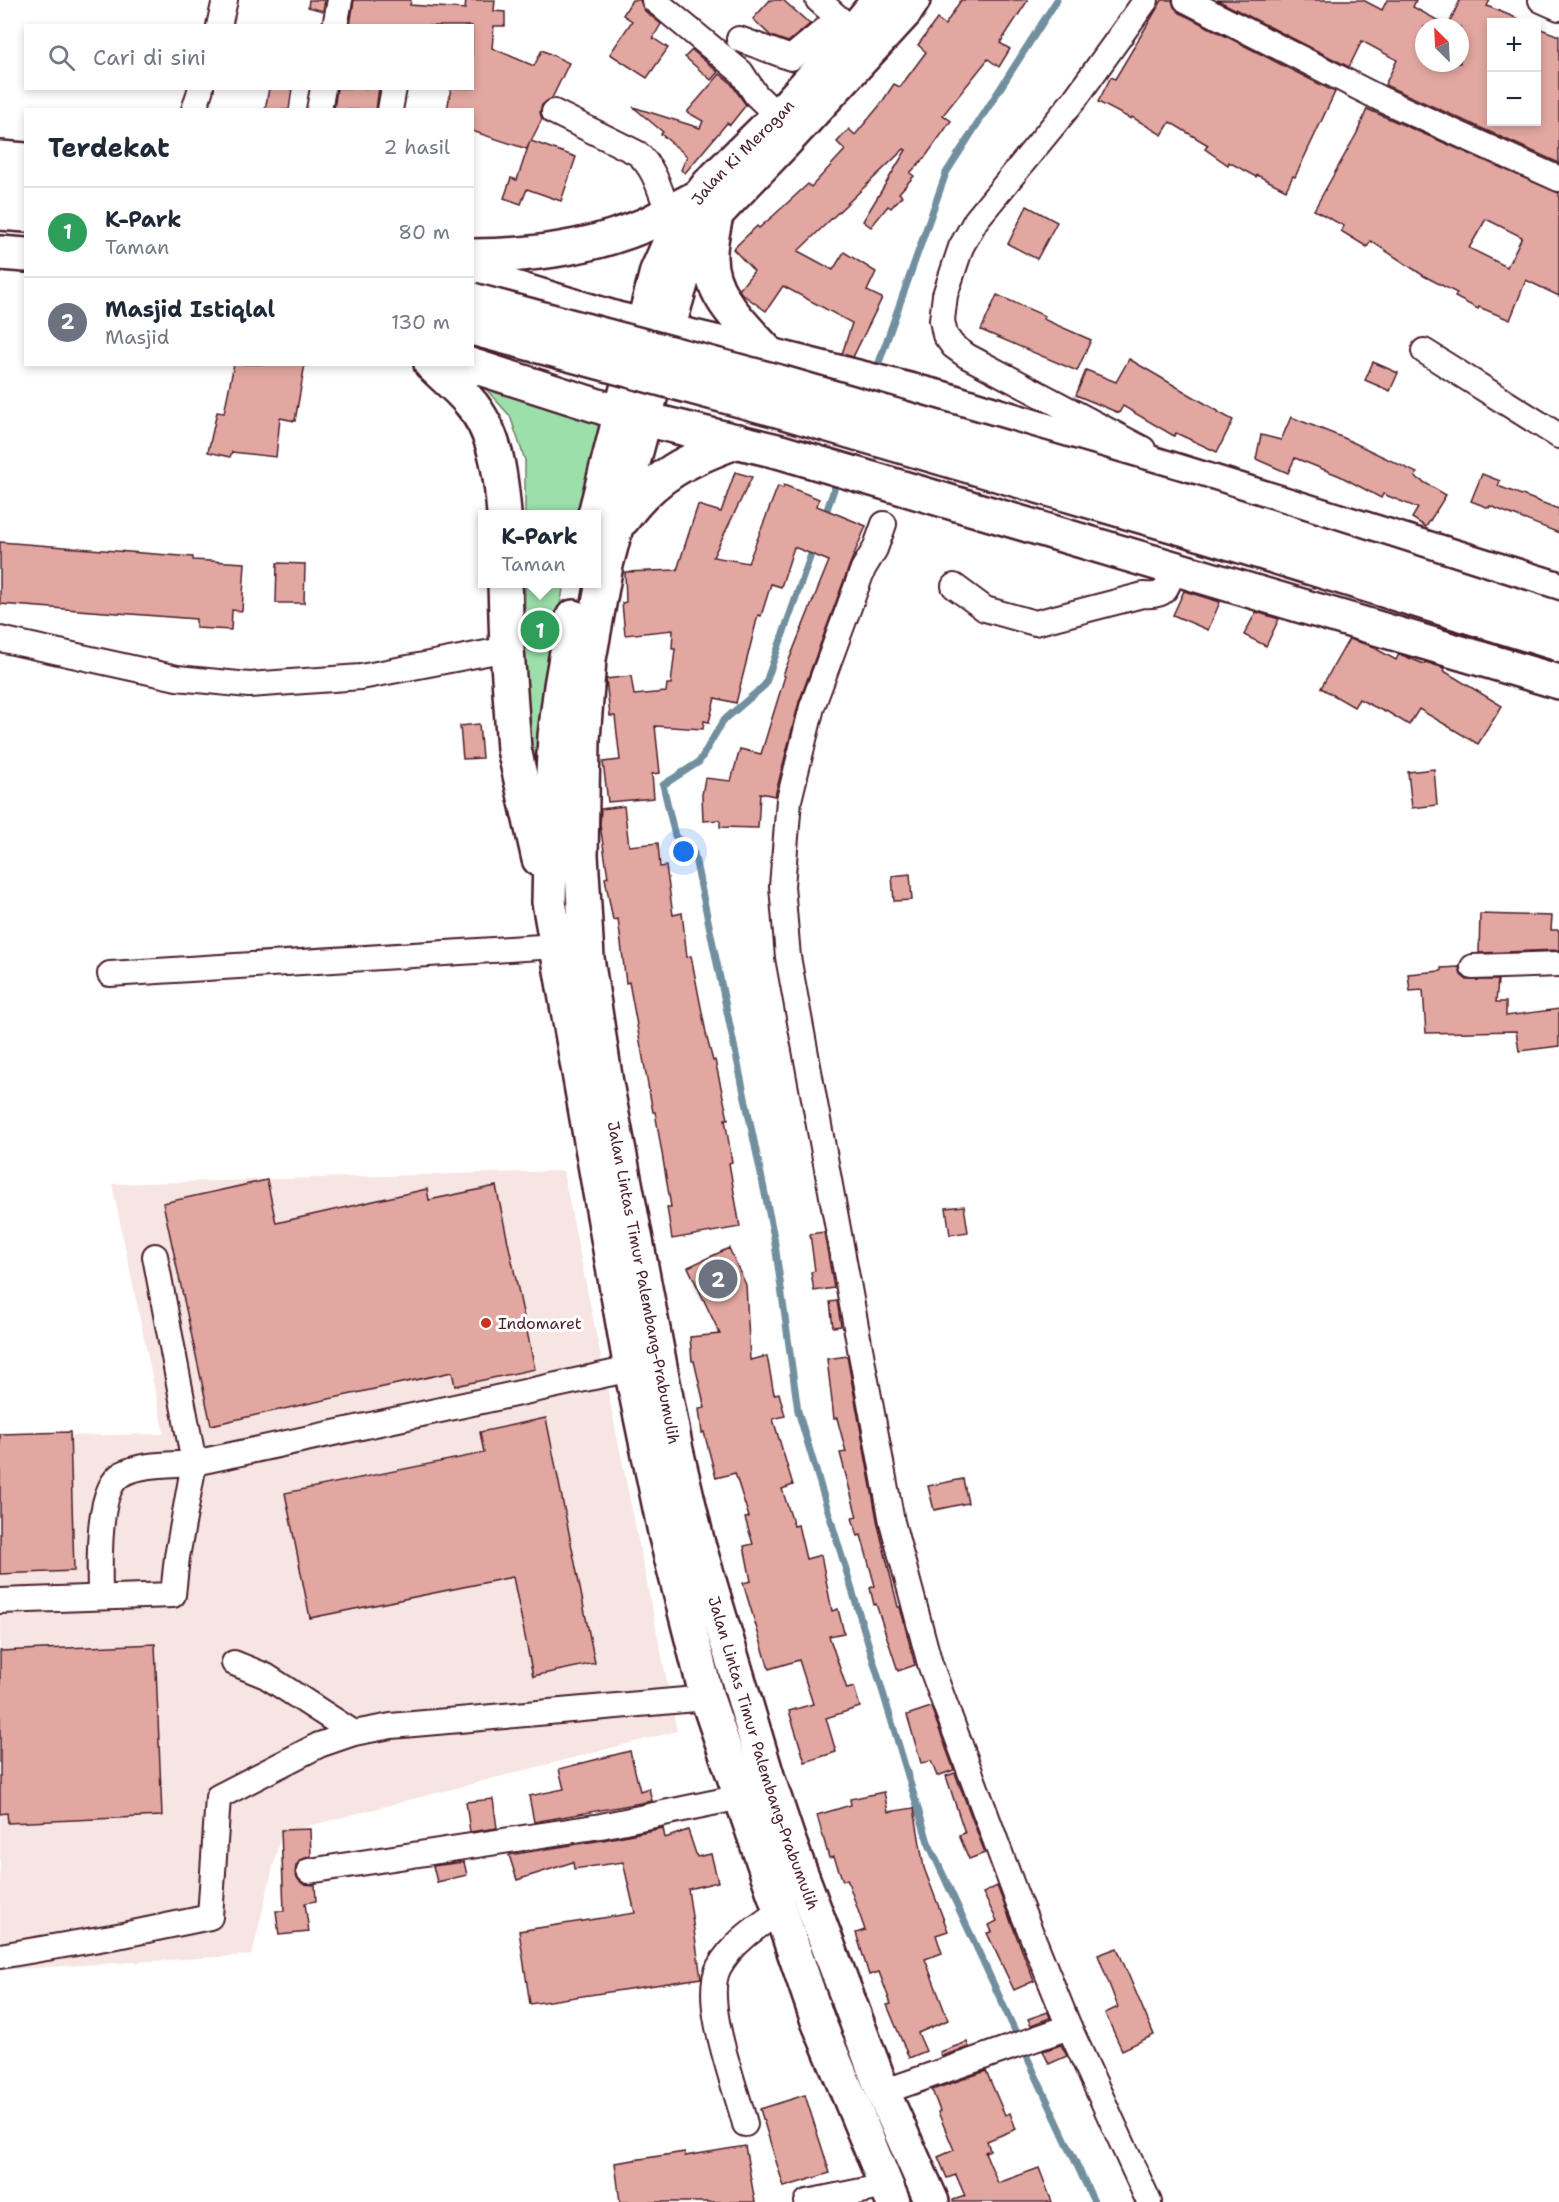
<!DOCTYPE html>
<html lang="id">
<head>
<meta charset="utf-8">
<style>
	:root { --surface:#fff; --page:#f2f2f3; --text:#1f2937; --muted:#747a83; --line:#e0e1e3; --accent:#7c3aed }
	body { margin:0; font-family:"Shantell Sans",sans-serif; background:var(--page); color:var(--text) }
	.controls { position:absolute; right:18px; top:18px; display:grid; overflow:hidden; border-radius:0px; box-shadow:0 3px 9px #0003 }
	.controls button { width:54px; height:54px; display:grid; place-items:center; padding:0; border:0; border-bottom:2px solid var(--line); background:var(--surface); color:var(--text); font:30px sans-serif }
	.compass { position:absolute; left:1415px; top:18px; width:54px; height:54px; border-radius:50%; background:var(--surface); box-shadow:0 3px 9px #0003; rotate:336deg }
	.you { position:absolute; left:684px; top:852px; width:21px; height:21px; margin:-15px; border:4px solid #fff; border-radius:50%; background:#1a73e8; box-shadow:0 0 0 9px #1a73e833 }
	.badge { display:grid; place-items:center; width:39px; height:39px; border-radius:50%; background:var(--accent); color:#fff; font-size:20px; font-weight:700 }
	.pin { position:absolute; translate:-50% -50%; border:3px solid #fff; box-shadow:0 2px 6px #0006 }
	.popup { position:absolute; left:478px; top:510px; width:123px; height:78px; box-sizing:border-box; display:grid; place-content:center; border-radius:0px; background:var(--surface); filter:drop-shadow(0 2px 4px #0005); font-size:20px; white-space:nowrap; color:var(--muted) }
	.popup b { font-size:22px; color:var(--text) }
	.popup::after { content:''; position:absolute; left:50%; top:100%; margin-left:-12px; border:12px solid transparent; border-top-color:var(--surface) }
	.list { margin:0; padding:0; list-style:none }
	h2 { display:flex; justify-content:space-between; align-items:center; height:78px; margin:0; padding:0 24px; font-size:26px }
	h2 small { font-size:20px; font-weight:400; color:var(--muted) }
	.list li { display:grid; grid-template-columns:39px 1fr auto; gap:18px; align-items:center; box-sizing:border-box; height:90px; padding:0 24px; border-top:2px solid var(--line) }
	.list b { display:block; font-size:22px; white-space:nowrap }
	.list p { margin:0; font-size:20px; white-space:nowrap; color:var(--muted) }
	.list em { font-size:20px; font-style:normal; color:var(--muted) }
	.icon { flex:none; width:33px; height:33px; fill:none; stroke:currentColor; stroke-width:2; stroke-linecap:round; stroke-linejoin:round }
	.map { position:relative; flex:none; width:1559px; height:2202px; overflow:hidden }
	.search { position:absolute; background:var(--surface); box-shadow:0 3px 9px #0003; left:24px; top:24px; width:450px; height:66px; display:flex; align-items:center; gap:15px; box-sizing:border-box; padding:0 21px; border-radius:0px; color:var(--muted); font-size:22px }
	.panel { position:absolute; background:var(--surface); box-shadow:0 3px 9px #0003; left:24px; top:108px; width:450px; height:258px; border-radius:0px }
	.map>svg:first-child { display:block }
	.built { fill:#f6e5e2 }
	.green { fill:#9cdfab; stroke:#737f6b; stroke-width:1.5 }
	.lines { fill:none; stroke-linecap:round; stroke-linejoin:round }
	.stream { stroke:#728f9f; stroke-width:7 }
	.building { fill:#e2a7a0; stroke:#4a1f2b; stroke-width:1.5; fill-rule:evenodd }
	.minor-casing { stroke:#4a1f2b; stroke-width:28 }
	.highway-casing { stroke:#4a1f2b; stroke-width:38 }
	.minor { stroke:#fff; stroke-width:24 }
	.highway { stroke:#fff; stroke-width:33 }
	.highway-bridge-casing { stroke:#4a1f2b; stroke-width:38; stroke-linecap:butt }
	.highway-bridge { stroke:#fff; stroke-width:33 }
	.poi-dot { fill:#c8321e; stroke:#fff; stroke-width:2 }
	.labels { text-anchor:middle; stroke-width:6; stroke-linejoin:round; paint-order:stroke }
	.street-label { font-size:16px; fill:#4a1f2b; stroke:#fff }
	.poi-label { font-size:16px; fill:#4a1f2b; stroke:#fff; text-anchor:start }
</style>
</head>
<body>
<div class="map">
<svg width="1559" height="2202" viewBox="0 0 1559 2202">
	<rect width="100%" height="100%" fill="#fff"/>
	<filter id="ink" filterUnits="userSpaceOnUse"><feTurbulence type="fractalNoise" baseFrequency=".0167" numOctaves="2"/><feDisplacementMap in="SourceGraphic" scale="12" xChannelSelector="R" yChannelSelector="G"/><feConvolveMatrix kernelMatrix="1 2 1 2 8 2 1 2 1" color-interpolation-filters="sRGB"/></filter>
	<g filter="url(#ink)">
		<!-- built -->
		<path class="built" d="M 563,1171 L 677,1731 L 281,1833 L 252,1955 L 0,1970 L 0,1437 L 164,1434 L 112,1184 Z"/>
		<!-- green -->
		<g class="green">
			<path d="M 478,380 L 604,422 L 577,514 L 525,514 L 525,460 L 510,416 Z"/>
			<path d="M 525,584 L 564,584 L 542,703 L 540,807 L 524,692 Z"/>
		</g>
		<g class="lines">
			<!-- stream -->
			<g class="stream">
				<path d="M 876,371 L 946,173 L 1057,0"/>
				<path d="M 824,518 L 838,478"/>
				<path d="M 814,546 L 765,685 L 723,721 L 699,762 L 663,785 L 675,836 L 694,853 L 774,1237 L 798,1411 L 928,1842 L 1094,2202"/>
			</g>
		</g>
		<!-- building -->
		<g class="building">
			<path d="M 309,0 L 325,0 L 323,11 L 308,7 Z"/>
			<path d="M 354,0 L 411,0 L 410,5 L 465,9 L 466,0 L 495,0 L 494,11 L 505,12 L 505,26 L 494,26 L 492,48 L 534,66 L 542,50 L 569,63 L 552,98 L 542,105 L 540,112 L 542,119 L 531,141 L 576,157 L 561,201 L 527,189 L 521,204 L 504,198 L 511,178 L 517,180 L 530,141 L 527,149 L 472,131 L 472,110 L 447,110 L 451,88 L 472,88 L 472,26 L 350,26 Z"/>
			<path d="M 632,0 L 640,0 L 645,11 L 661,24 L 653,38 L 668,48 L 647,78 L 610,54 L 632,21 L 623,15 Z"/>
			<path d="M 770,0 L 783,0 L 810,24 L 788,42 L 771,36 L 753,19 Z"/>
			<path d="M 961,0 L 1028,0 L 1000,43 L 1010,49 L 999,67 L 988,59 L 943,115 L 951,121 L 926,156 L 910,173 L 914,176 L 899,193 L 902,196 L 891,208 L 888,206 L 871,227 L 863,221 L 906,150 L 904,149 L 798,251 L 833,270 L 844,252 L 876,272 L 867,291 L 882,298 L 853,357 L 842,354 L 852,323 L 783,286 L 766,311 L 742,294 L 739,290 L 754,271 L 733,249 L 757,226 L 759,228 L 773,216 L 808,184 L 811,187 L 845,150 L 837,142 L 849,129 L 855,135 L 880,105 L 894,84 L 900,87 L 926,52 L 918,45 L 937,19 L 945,25 Z"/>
			<path d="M 1162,0 L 1172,0 L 1174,7 L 1180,13 L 1335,92 L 1295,177 L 1293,176 L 1286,190 L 1257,175 L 1256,177 L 1229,162 L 1228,165 L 1205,149 L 1208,145 L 1170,122 L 1162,135 L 1132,117 L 1131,119 L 1098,102 L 1111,77 L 1115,79 Z"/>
			<path d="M 1217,0 L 1363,0 L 1382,10 L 1387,0 L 1416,0 L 1413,7 L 1448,26 L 1460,0 L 1490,0 L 1487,6 L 1526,22 L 1491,22 L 1491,122 L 1536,122 L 1536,27 L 1559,36 L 1559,163 L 1385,85 L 1397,60 L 1362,41 L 1349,67 ZM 1424,27 L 1460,27 L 1460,63 L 1424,63 Z"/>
			<path d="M 692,50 L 718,72 L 711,80 L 685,57 Z"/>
			<path d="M 720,74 L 730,82 L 746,105 L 730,125 L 727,123 L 685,173 L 681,170 L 687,156 L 661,134 L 663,132 L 633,107 L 700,128 L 703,121 L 687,112 Z"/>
			<path d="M 269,88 L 292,88 L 289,110 L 265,110 Z"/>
			<path d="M 337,88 L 379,88 L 376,110 L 334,110 Z"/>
			<path d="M 1367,109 L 1559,193 L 1559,296 L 1526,280 L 1510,320 L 1479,307 L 1478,309 L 1455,297 L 1457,293 L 1424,276 L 1371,241 L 1367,247 L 1341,231 L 1344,226 L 1314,210 L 1357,133 ZM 1486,219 L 1522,237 L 1507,267 L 1469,248 Z"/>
			<path d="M 1027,206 L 1057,222 L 1037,259 L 1008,244 Z"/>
			<path d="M 997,295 L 1045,316 L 1043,319 L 1091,340 L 1077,371 L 981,330 Z"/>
			<path d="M 1129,359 L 1218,411 L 1218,412 L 1233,420 L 1217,452 L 1176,433 L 1174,436 L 1123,406 L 1119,413 L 1076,395 L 1086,370 L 1116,382 Z"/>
			<path d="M 1373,362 L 1398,373 L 1390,391 L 1365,380 Z"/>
			<path d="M 234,364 L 305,364 L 295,421 L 280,418 L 276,457 L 232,452 L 230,457 L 208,452 L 217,412 L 224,413 Z"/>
			<path d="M 1291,417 L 1344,438 L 1417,473 L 1415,477 L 1446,495 L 1426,527 L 1412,518 L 1418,508 L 1383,494 L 1381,498 L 1340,476 L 1295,458 L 1288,473 L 1256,459 L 1261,435 L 1281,440 Z"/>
			<path d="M 735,472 L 752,477 L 713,557 L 748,563 L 778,486 L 783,488 L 784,485 L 819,499 L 817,506 L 866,526 L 850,564 L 799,702 L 775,796 L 760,793 L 758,828 L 720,827 L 720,820 L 703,821 L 702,795 L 705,778 L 731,781 L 740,749 L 761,754 L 785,676 L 783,675 L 829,561 L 794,547 L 781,587 L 771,584 L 761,616 L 758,615 L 736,703 L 715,698 L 709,722 L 704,721 L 703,729 L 655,726 L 660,773 L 652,774 L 654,798 L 608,802 L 603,762 L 620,760 L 615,716 L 610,716 L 606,679 L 631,676 L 634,695 L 666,692 L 667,684 L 671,684 L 675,649 L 672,649 L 673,630 L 625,635 L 622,603 L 626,602 L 625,572 L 677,570 L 698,505 L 721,512 Z"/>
			<path d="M 1482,474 L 1500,481 L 1498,486 L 1559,509 L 1559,533 L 1490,506 L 1489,508 L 1471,501 Z"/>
			<path d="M 0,542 L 193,557 L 193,560 L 245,563 L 242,611 L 232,610 L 231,630 L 196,628 L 196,619 L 0,604 Z"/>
			<path d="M 277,563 L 305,564 L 304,603 L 276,603 Z"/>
			<path d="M 1184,591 L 1220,602 L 1208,630 L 1173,615 Z"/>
			<path d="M 1256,612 L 1279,619 L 1266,646 L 1244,635 Z"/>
			<path d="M 1349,639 L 1369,645 L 1396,660 L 1399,654 L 1424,664 L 1425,662 L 1441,667 L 1445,669 L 1444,671 L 1502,706 L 1478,744 L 1419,709 L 1409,725 L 1386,711 L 1385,712 L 1359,699 L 1354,707 L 1321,688 Z"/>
			<path d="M 479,724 L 482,758 L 463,759 L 460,726 Z"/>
			<path d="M 1434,769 L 1437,805 L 1412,808 L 1408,772 Z"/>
			<path d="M 624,806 L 629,846 L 658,843 L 660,867 L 666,866 L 673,915 L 682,913 L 687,957 L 691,956 L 707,1038 L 713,1061 L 715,1060 L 728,1119 L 725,1119 L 732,1162 L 729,1163 L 740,1227 L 672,1239 L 667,1207 L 671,1207 L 655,1112 L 653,1112 L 629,982 L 626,983 L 618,919 L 613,920 L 605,878 L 608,877 L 600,825 L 601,809 Z"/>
			<path d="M 910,874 L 912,900 L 894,901 L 892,876 Z"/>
			<path d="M 1480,914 L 1552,916 L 1551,930 L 1559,930 L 1559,950 L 1479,953 Z"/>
			<path d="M 1459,967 L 1461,975 L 1467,980 L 1498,980 L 1496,1002 L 1506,1002 L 1506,1016 L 1559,1009 L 1559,1046 L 1519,1051 L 1516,1031 L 1426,1033 L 1423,990 L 1410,991 L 1408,974 L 1441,971 L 1441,968 Z"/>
			<path d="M 267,1180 L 276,1223 L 427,1189 L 429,1200 L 496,1186 L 535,1369 L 455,1386 L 452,1372 L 211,1425 L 163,1203 Z"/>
			<path d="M 964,1206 L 968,1232 L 950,1235 L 946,1208 Z"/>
			<path d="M 824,1232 L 834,1288 L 814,1291 L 811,1272 L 815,1271 L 810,1234 Z"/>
			<path d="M 729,1248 L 746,1285 L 750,1360 L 767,1356 L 774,1394 L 779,1393 L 785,1416 L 773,1419 L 793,1485 L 782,1489 L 794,1526 L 798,1525 L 806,1559 L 821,1555 L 832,1611 L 838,1609 L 844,1633 L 829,1636 L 847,1689 L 854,1687 L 860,1707 L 826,1718 L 836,1752 L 805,1762 L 789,1711 L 813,1704 L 799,1660 L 769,1669 L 743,1583 L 751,1581 L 744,1546 L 753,1544 L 745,1518 L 749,1517 L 735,1473 L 716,1478 L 704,1432 L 702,1433 L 699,1409 L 705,1408 L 694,1361 L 692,1361 L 690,1337 L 720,1334 L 688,1267 Z"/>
			<path d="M 837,1301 L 841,1326 L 833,1327 L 830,1302 Z"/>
			<path d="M 847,1356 L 878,1525 L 898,1607 L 900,1607 L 915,1665 L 898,1671 L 876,1604 L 874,1605 L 870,1588 L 875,1586 L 861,1535 L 858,1536 L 852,1518 L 857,1517 L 840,1453 L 846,1452 L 837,1418 L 834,1419 L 827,1359 Z"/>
			<path d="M 546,1418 L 595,1663 L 533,1676 L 513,1577 L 310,1618 L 285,1493 L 484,1453 L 480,1432 Z"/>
			<path d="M 70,1432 L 74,1571 L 0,1574 L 0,1434 Z"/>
			<path d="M 963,1479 L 968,1503 L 934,1510 L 928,1486 Z"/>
			<path d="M 155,1644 L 162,1816 L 8,1823 L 7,1813 L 0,1814 L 0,1651 Z"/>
			<path d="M 931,1707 L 954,1770 L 937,1776 L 931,1761 L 921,1763 L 907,1715 Z"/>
			<path d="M 630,1751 L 640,1791 L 649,1788 L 652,1801 L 534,1822 L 529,1796 L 564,1789 L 559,1769 Z"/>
			<path d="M 955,1773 L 985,1853 L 969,1859 L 959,1835 L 965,1833 L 946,1776 Z"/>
			<path d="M 884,1792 L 888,1812 L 914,1808 L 924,1868 L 948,1931 L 936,1935 L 942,1953 L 925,1959 L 948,2020 L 918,2033 L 926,2051 L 909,2058 L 887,2005 L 891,2004 L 879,1972 L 869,1975 L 856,1933 L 865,1930 L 847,1879 L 843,1881 L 834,1857 L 829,1858 L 817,1815 L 851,1805 L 850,1799 Z"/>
			<path d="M 493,1799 L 497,1828 L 470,1832 L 466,1802 Z"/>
			<path d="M 663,1828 L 665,1838 L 688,1830 L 697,1857 L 711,1854 L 718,1882 L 688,1889 L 701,1978 L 530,2004 L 519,1931 L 635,1913 L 623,1862 L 574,1869 L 573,1862 L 517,1880 L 509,1855 L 603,1840 Z"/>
			<path d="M 310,1829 L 311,1856 L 300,1860 L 296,1866 L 295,1873 L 298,1879 L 303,1884 L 315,1885 L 316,1901 L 305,1903 L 309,1932 L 279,1935 L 276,1911 L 284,1911 L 281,1830 Z"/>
			<path d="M 464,1862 L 467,1875 L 437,1882 L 433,1866 Z"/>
			<path d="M 997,1886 L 1034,1981 L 1014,1990 L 987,1933 L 992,1932 L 989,1925 L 997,1921 L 983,1893 Z"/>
			<path d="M 1117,1948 L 1154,2035 L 1122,2050 L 1105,2013 L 1118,2007 L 1098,1955 Z"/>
			<path d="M 1048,2012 L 1050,2018 L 1031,2025 L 1028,2019 Z"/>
			<path d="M 967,2042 L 969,2047 L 942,2056 L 940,2052 Z"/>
			<path d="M 1061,2045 L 1067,2056 L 1049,2064 L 1043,2051 Z"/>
			<path d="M 986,2071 L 1005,2115 L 1010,2113 L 1016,2129 L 987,2141 L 990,2150 L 985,2152 L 998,2183 L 1039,2168 L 1052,2202 L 953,2202 L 953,2200 L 965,2196 L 956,2175 L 947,2178 L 938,2157 L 954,2150 L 938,2112 L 940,2111 L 932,2090 Z"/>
			<path d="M 805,2095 L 830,2173 L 784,2187 L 760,2109 Z"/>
			<path d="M 745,2146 L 755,2202 L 620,2202 L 615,2163 L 685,2152 L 685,2156 Z"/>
		</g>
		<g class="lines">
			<defs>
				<g id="minor">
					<path d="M 654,0 L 741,72 L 756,95 L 778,116"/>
					<path d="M 818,0 L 850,28"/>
					<path d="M 1186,0 L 1381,99 L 1559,179"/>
					<path d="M 1541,0 L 1559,8"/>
					<path d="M 219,26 L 225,0"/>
					<path d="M 335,26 L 340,0"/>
					<path d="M 739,39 L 791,58 L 838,19"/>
					<path d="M 194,110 L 201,88"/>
					<path d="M 319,110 L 323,88"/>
					<path d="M 390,110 L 394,88"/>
					<path d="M 554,112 L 637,153 C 655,168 660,191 668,212"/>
					<path d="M 1424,351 L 1559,436"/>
					<path d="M 1143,449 L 967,356 L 953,346 L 945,335 L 942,320 L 945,295 L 961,247 L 976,220 L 1075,99 L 1146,0"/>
					<path d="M 884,524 L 875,549 L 863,569 L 812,707 L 789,800 L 782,886 L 788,957 L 892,1522 L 930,1664 L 1018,1901 L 1069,2027 L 1149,2202"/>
					<path d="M 954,586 L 985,609 L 1035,623 L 1143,595 C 1167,597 1167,588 1173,568"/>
					<path d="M 0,639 L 177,678 L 249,685 L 361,677 L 507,649"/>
					<path d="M 1473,967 L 1559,964"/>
					<path d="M 110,974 L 556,946"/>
					<path d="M 100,1597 C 100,1569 95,1489 122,1474 C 143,1463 171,1465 194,1463 L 155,1256"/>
					<path d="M 0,1601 L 173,1595 L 177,1557 L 194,1463 L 631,1369"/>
					<path d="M 234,1663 L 266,1676 L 354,1733"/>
					<path d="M 309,1871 L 601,1826 L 741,1797"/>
					<path d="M 0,1956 L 123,1935 L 210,1917 L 218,1797 L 319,1745 L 354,1733 L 391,1726 L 707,1698"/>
					<path d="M 883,2092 L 1069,2027"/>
					<path d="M 745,2124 C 736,2088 701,2000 719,1967 C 732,1943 758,1926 780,1911"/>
					<path d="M 807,2202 L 886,2186"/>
				</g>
				<g id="highway">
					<path id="s1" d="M 913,0 L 905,12 L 784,143 L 717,213 L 701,232 L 690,253 L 675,304 L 606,565 L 589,659 L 583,739 L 581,855 L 587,958 L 606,1083 L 676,1450 L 698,1544 L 768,1779 L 788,1839 L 883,2092 L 932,2202"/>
					<path d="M 0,158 L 26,160"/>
					<path d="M 0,185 L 26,187"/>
					<path d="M 0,213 L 26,215"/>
					<path d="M 715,220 C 713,231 710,242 710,253 C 708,296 744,325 770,355"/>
					<path d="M 0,253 L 26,255"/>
					<path d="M 472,256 C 532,256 590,248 645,225 C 662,217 678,207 694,199"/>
					<path d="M 472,275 L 617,319 L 770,355 L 941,398 L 1559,589"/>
					<path d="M 431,364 C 443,376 457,387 468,400 C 496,431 501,475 504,514"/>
					<path d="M 467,364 L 620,413 L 781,452 L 1559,682"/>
					<path id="s2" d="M 595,514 L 657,271 L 677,226 L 709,184 L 778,116 L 841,46 L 879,0"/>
					<path d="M 623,519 C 654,475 689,459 738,441"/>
					<path d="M 505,584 L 507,649 L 514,749 L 539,859"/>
					<path d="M 573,617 L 561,686 L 555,736 L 551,812 L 549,902 L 631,1369 L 666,1537 L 707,1698 L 818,2021 L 893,2202"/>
				</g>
			</defs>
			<!-- minor casing -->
			<use href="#minor" class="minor-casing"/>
			<!-- highway casing -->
			<use href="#highway" class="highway-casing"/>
			<!-- minor -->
			<use href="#minor" class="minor"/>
			<!-- highway -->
			<use href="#highway" class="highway"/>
			<defs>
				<g id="highway-bridge">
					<path d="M 472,300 L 783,383 L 1192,502 L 1559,619"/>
					<path d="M 472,328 L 781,411 L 1182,528 L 1559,644"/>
				</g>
			</defs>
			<!-- highway-bridge casing -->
			<use href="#highway-bridge" class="highway-bridge-casing"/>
			<!-- highway-bridge -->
			<use href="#highway-bridge" class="highway-bridge"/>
		</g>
	</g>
	<!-- markers -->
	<circle class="poi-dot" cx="486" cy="1323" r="6"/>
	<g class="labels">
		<!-- street labels -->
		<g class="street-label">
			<text dy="6" stroke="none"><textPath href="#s2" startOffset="399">Jalan Ki Merogan</textPath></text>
			<text dy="6" stroke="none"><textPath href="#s1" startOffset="1386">Jalan Lintas Timur Palembang-Prabumulih</textPath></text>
			<text dy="6" stroke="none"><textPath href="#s1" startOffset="1872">Jalan Lintas Timur Palembang-Prabumulih</textPath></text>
		</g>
		<!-- poi labels -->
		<g class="poi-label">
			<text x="498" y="1329">Indomaret</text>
		</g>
	</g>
</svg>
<div class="controls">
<button>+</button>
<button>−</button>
</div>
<svg class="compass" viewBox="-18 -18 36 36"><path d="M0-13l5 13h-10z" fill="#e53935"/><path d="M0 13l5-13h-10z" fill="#747a83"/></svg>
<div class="you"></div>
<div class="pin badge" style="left:540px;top:630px;background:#2e9e5b">1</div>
<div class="popup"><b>K-Park</b>Taman</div>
<div class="pin badge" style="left:718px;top:1279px;background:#6b7280">2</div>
<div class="search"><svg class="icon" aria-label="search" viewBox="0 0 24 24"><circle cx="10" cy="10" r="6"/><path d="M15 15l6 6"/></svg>Cari di sini</div>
<section class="panel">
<h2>Terdekat<small>2 hasil</small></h2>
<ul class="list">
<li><span class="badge" style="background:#2e9e5b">1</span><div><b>K-Park</b><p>Taman</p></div><em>80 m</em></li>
<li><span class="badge" style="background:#6b7280">2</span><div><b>Masjid Istiqlal</b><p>Masjid</p></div><em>130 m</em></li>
</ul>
</section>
</div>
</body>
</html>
